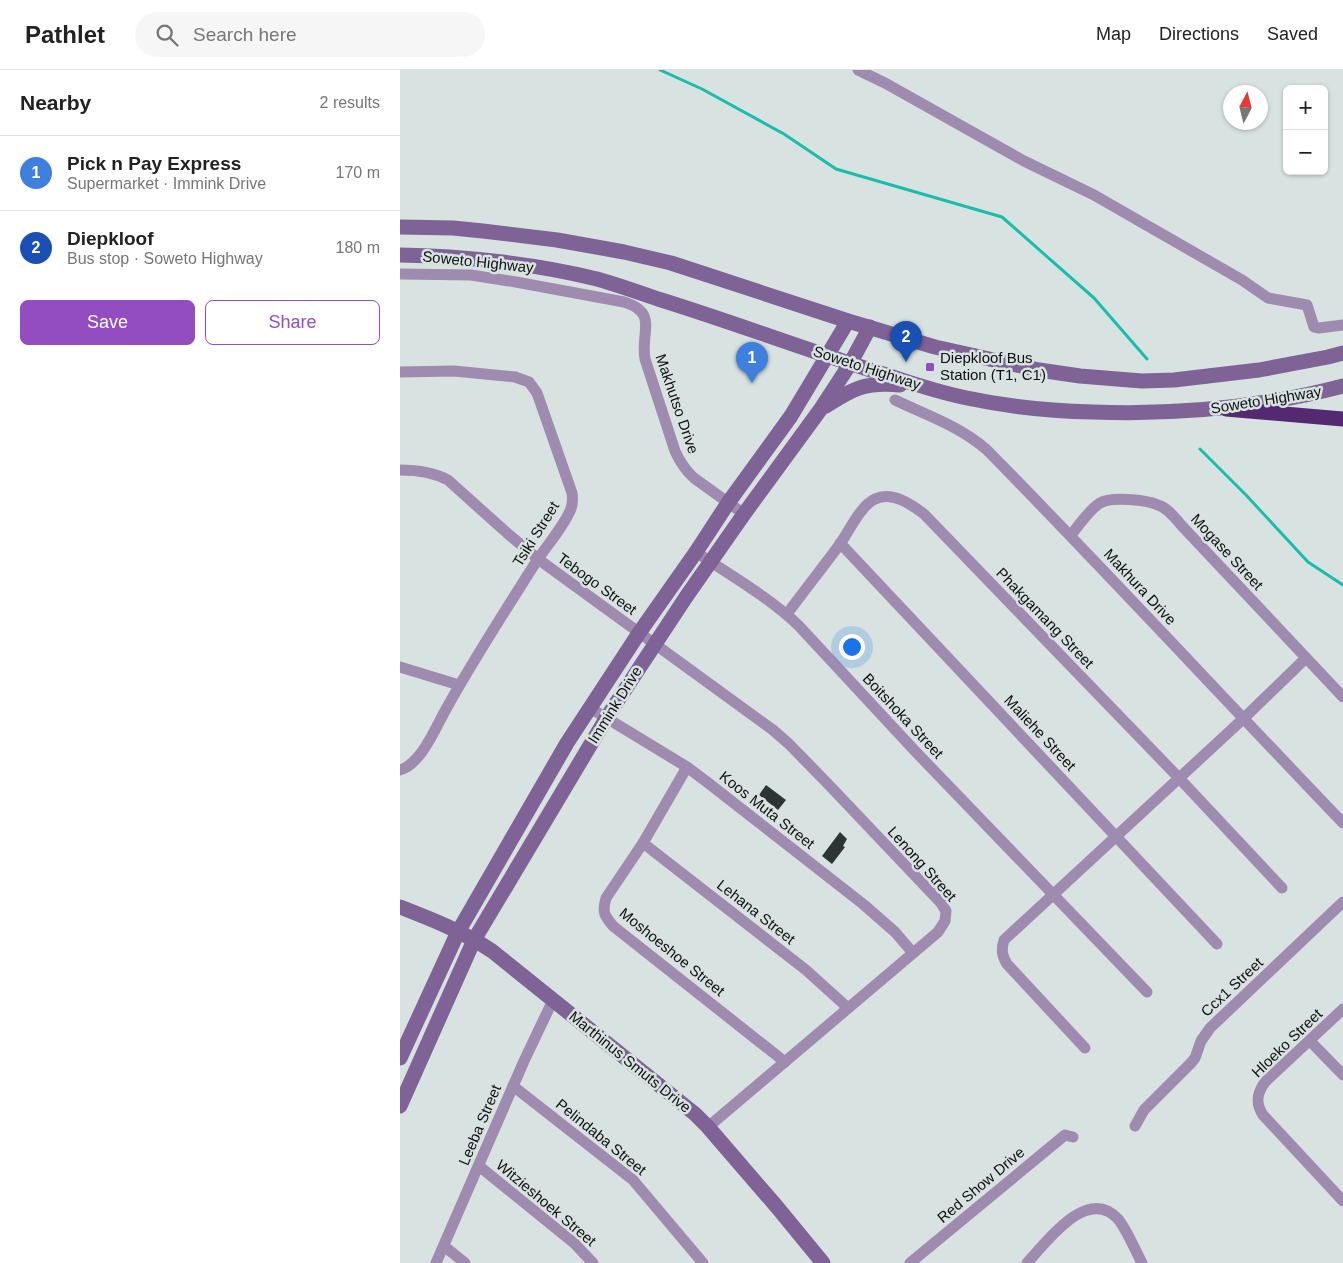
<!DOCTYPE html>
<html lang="en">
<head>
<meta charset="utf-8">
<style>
	:root { --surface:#fff; --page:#f6f6f6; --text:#222; --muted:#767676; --line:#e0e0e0; --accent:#934dc0 }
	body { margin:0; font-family:Arial,sans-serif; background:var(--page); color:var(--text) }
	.controls { position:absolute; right:15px; top:15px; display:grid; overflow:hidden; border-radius:8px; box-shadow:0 1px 4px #0004 }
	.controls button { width:45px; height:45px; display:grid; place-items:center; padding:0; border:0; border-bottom:1px solid var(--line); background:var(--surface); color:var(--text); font:25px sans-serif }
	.compass { position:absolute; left:823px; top:15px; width:45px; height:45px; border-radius:50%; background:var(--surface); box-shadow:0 1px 4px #0004; rotate:7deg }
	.you { position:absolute; left:451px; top:576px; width:18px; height:18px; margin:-12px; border:4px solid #fff; border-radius:50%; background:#1a73e8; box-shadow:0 0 0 8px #1a73e833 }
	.badge { display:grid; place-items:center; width:32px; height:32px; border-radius:50%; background:var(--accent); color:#fff; font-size:16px; font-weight:700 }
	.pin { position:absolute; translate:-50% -41px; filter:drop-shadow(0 1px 2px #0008) }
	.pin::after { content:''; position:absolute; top:26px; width:18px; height:15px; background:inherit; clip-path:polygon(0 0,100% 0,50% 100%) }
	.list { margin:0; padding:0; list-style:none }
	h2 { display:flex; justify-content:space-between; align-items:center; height:65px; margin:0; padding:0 20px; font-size:21px }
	h2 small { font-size:16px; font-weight:400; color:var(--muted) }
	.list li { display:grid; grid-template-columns:32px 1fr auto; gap:15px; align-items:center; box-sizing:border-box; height:75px; padding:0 20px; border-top:1px solid var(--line) }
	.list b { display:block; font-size:19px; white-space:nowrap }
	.list p { margin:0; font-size:16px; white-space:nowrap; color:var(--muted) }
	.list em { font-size:16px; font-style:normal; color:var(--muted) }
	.actions { display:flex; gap:10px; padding:15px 20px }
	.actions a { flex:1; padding:11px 0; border:1px solid var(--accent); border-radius:8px; text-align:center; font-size:18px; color:var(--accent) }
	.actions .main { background:var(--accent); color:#fff }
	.icon { flex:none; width:28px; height:28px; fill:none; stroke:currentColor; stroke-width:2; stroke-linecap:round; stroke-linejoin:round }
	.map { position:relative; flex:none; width:943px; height:1193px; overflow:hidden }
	header { display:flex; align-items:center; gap:30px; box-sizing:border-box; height:70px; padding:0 25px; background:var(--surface); border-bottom:1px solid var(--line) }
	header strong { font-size:24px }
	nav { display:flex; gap:28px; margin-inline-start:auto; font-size:18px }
	.search { width:350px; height:45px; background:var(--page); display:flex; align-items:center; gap:12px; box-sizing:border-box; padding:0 18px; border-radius:28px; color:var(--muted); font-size:19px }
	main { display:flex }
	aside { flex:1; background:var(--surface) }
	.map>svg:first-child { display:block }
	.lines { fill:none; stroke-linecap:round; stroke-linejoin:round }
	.stream { stroke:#19bdac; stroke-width:3 }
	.building { fill:#2d3533 }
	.street { stroke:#9f8baf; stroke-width:11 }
	.secondary { stroke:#7f6296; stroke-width:15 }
	.highway { stroke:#552972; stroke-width:15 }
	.poi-dot { fill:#934dc0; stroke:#d8e2e0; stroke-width:2 }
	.labels { text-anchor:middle; stroke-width:5; stroke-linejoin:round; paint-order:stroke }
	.street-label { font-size:15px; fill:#0d100f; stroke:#d8e2e0 }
	.poi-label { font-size:15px; fill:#0d100f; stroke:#d8e2e0; text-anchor:start }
</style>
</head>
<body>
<header>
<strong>Pathlet</strong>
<div class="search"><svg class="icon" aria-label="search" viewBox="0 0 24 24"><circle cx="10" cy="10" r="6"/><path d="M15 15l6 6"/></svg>Search here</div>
<nav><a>Map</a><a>Directions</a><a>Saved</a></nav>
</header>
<main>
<aside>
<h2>Nearby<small>2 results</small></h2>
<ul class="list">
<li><span class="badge" style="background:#3f7fe0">1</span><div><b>Pick n Pay Express</b><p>Supermarket · Immink Drive</p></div><em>170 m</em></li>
<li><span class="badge" style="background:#1a4fb4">2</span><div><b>Diepkloof</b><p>Bus stop · Soweto Highway</p></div><em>180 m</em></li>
</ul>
<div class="actions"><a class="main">Save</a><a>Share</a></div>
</aside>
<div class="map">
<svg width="943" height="1193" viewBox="0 0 943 1193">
	<rect width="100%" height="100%" fill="#d8e2e0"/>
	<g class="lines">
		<!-- stream -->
		<g class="stream">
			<path d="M 260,0 L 302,19 L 384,64 L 436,99 L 602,147 L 694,228 L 747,289"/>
			<path d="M 800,379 L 846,425 L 908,492 L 943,515"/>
		</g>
	</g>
	<!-- building -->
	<g class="building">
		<path d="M 366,715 L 386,730 L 378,740 L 359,725 Z"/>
		<path d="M 440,762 L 447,769 L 443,776 L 445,777 L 432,794 L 422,786 Z"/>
	</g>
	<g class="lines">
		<!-- street -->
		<g class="street">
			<path d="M 458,0 L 485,13 L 624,91 L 694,125 L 842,210 L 868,228 L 907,235 L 914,257 L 919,258 L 943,255"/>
			<path d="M 0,204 L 71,205 L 116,212 L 224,232 C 259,243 240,262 245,289 L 275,381 C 280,392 285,400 294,408 L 344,444"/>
			<path d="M 0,302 L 54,301 L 115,307 L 129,312 L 137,323 L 172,423 C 173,430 173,435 170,441 C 162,459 147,475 136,492 C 105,541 73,590 45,641 C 35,659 21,694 0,700"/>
			<path d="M 495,330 C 526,345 560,356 587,380 C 707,502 824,629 943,753"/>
			<path d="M 0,400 C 17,400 33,402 48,410 L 107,463 L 138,489 L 373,660 L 389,674 L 428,714 L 541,833 L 546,841 L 545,851 L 538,862 L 308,1057"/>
			<path d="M 671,465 C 679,455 690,439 700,433 C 711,426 747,430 758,435 C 768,438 775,448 782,456 L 943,627"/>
			<path d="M 440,473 L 817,874"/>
			<path d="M 296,482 C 331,506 369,527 399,556 L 515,681 L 747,922"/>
			<path d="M 387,544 C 404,521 423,497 440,474 C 449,461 461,435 475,429 C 492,421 511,434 524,444 L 779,708 L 882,818"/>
			<path d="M 0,597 L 59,615"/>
			<path d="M 190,638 L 287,697 L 307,712 L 463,834 L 495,862 L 513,883"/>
			<path d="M 287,697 L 243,773 L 206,828 C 202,842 204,845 213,856 L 385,992"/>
			<path d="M 243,773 L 406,900 L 448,938"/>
			<path d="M 943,939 L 865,1012 C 857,1023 855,1033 863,1045 L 943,1131"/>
			<path d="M 910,971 L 943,1005"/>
			<path d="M 685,978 L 607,894 C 602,886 601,880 604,870 L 843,649 L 906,588"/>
			<path d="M 113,1016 L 233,1110 L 303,1193"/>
			<path d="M 735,1056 L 744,1040 L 791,993 L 795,988 L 801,971 L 810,958 L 943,832"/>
			<path d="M 79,1096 L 174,1173 L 193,1193"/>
			<path d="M 44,1176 L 65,1193"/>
			<path d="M 36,1193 L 124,991 L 153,930"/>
			<path d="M 510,1193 L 665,1065 L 673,1067"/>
			<path d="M 627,1193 C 646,1173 687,1115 718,1149 C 727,1160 735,1180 742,1193"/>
		</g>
		<!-- secondary -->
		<g class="secondary">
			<path d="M 0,157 L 53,158 L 83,161 L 157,170 L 224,182 L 271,193 L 448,251 L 535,277 L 639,300 L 680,306 L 742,311 L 774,310 L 859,300 L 928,287 L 943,283"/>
			<path d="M 0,185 C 64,186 136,194 197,209 C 218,215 238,222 258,229 C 336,253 414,283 493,307 C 517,315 542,323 567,328 C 609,337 651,341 693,342 C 778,345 860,338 943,316"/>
			<path d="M 426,336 C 454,318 465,312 500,315"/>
			<path d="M 0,837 C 31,849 64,862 92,881 L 295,1044 L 308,1057 L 377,1137 L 423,1193"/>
			<path d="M 0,988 L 58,862 L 167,673 L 239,563 L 296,482 L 328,433 L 391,346 L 448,251"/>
			<path d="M 0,1036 L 74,870 L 207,647 L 286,527 L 344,444 L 420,340 L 450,294 L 470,257"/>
		</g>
		<!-- highway -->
		<path class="highway" d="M 826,339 L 943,349"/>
	</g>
	<!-- markers -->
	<rect class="poi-dot" x="525" y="292" width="10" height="10" rx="2.5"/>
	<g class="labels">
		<!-- street labels -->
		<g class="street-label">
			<text transform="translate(78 192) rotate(6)" y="5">Soweto Highway</text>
			<text transform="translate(467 298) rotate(18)" y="5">Soweto Highway</text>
			<text transform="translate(866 330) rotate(-9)" y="5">Soweto Highway</text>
			<text transform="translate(277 334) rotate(71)" y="5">Makhutso Drive</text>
			<text transform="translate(136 464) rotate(-58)" y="5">Tsiki Street</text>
			<text transform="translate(827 482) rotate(47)" y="5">Mogase Street</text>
			<text transform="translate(197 514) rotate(36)" y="5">Tebogo Street</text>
			<text transform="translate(740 517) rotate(47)" y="5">Makhura Drive</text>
			<text transform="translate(645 548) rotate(46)" y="5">Phakgamang Street</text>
			<text transform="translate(215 635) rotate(-58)" y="5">Immink Drive</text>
			<text transform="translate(503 646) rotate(47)" y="5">Boitshoka Street</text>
			<text transform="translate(640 663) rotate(47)" y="5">Maliehe Street</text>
			<text transform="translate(367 740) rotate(38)" y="5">Koos Muta Street</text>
			<text transform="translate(522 794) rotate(48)" y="5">Lenong Street</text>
			<text transform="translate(356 842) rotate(38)" y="5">Lehana Street</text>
			<text transform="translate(272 882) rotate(39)" y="5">Moshoeshoe Street</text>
			<text transform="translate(832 917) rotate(-43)" y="5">Ccx1 Street</text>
			<text transform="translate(887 973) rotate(-44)" y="5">Hloeko Street</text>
			<text transform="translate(230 992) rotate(39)" y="5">Marthinus Smuts Drive</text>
			<text transform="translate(80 1055) rotate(-67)" y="5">Leeba Street</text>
			<text transform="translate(201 1067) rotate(39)" y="5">Pelindaba Street</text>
			<text transform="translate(581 1115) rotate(-40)" y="5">Red Show Drive</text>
			<text transform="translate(146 1133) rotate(40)" y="5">Witzieshoek Street</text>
		</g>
		<!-- poi labels -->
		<g class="poi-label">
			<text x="540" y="293">Diepkloof Bus<tspan x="540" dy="17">Station (T1, C1)</tspan></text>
		</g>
	</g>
</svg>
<div class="controls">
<button>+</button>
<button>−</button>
</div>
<svg class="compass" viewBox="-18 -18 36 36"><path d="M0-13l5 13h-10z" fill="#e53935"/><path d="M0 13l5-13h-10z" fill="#767676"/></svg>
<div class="you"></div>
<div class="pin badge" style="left:352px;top:313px;background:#3f7fe0">1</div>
<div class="pin badge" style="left:506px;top:292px;background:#1a4fb4">2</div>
</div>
</main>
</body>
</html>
